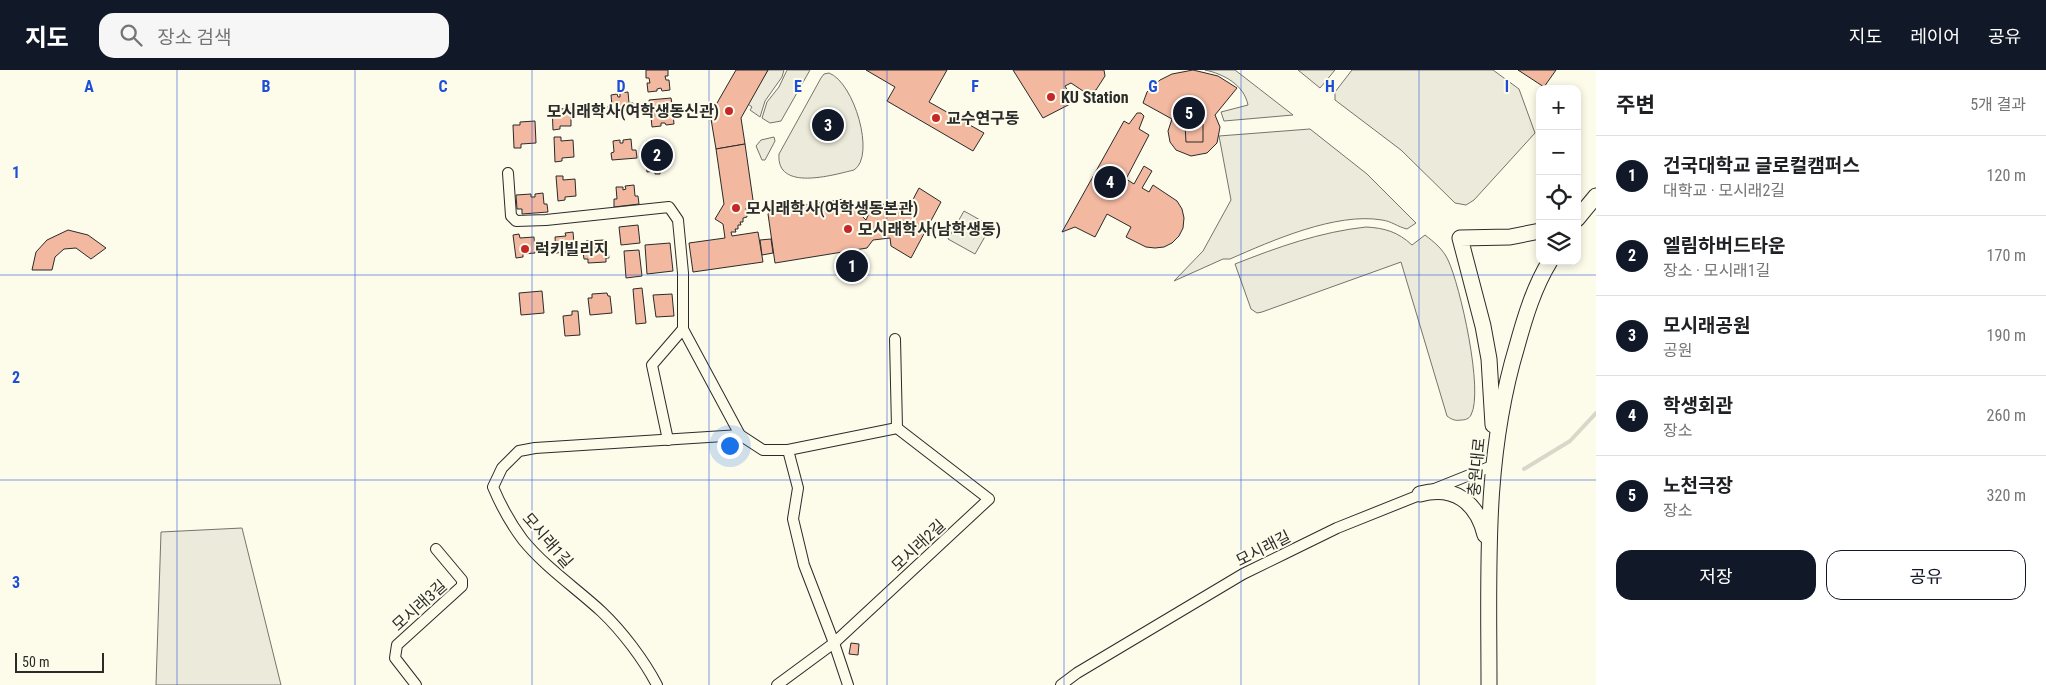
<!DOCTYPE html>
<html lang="ko">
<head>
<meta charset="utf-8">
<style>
	:root { --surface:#fff; --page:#f6f6f6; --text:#202124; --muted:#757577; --line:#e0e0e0; --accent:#111827 }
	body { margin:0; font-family:"Roboto Condensed","Noto Sans KR",sans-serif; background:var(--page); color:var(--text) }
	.controls { position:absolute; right:15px; top:15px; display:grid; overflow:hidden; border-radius:10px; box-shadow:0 2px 8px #0003 }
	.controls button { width:45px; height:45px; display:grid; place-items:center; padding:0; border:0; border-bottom:1px solid var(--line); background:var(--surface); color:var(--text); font:25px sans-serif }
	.scale { position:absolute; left:15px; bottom:12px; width:89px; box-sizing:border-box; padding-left:5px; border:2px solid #2b2b2b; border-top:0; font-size:14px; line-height:18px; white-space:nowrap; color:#2b2b2b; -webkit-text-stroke:4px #fdfbea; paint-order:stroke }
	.you { position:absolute; left:729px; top:375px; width:18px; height:18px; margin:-12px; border:4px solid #fff; border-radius:50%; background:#1a73e8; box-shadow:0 0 0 8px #1a73e833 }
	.badge { display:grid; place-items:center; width:32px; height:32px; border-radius:50%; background:var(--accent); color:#fff; font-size:16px; font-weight:700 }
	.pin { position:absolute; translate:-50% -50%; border:2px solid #fff; box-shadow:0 1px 5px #0006 }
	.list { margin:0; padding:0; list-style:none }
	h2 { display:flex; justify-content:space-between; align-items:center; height:65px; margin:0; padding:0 20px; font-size:21px }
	h2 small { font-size:16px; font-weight:400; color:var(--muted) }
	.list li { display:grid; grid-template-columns:32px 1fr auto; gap:15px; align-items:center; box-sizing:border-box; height:80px; padding:0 20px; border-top:1px solid var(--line) }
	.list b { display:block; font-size:19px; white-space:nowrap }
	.list p { margin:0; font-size:16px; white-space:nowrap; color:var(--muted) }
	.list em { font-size:16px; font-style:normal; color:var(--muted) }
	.actions { display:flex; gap:10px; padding:15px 20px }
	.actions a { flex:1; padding:11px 0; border:1px solid var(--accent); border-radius:15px; text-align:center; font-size:18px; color:var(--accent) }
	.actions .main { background:var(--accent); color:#fff }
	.icon { flex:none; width:28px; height:28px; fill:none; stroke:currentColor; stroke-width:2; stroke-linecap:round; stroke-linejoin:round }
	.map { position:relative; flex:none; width:1596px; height:615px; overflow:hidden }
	header { display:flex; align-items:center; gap:30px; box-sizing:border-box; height:70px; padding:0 25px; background:var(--accent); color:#fff }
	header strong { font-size:24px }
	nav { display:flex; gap:28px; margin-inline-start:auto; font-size:18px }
	.search { width:350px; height:45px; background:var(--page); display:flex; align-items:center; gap:12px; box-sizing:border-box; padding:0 18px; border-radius:15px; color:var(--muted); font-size:19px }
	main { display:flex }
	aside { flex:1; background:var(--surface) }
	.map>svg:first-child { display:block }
	.green { fill:#ecebdb; stroke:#74746e }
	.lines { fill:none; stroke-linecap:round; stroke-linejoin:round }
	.stream { stroke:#d8d7c9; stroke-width:4 }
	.building { fill:#f2b8a0; stroke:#2b2b2b }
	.street-casing { stroke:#2b2b2b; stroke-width:12 }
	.secondary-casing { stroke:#2b2b2b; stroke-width:17 }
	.street { stroke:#fdfbea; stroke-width:10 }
	.secondary { stroke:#fdfbea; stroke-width:15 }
	.grid { fill:none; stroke:#1d4ed8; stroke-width:1; stroke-opacity:0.55 }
	.poi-dot { fill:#c62828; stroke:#fdfbea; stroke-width:2 }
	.labels { text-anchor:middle; stroke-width:4; stroke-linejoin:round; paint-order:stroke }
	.poi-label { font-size:16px; font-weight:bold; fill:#2b2b2b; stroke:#fdfbea; text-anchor:start }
	.street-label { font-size:16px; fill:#2b2b2b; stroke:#fdfbea }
	.grid-label { font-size:16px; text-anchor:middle; font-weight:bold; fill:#1d4ed8; stroke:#fdfbea; stroke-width:4; stroke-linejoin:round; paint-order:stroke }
</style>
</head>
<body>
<header>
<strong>지도</strong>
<div class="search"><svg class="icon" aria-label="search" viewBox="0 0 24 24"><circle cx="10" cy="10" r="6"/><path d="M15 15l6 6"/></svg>장소 검색</div>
<nav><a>지도</a><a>레이어</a><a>공유</a></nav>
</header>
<main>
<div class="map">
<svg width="1596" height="615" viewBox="0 0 1596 615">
	<rect width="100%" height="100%" fill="#fdfbea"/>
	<!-- green -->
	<g class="green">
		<path d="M 768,0 L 784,0 L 782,7 L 765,31 L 760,47 L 750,40 L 752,37 L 748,34 Z"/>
		<path d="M 787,0 L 810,0 L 781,51 L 770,53 L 762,48 L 767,32 L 779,17 Z"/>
		<path d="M 1205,0 L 1235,0 L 1293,45 L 1224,51 L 1221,42 L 1248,35 C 1244,15 1224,4 1205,0 Z"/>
		<path d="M 1298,0 L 1335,0 L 1320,18 Z"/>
		<path d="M 1352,0 L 1493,0 L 1519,19 L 1535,63 L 1474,130 L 1466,135 L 1455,133 L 1401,80 L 1335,30 L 1335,22 Z"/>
		<path d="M 829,3 C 854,12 876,86 854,100 C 833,105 776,122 779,84 L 821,8 L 824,4 Z"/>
		<path d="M 1310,59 L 1367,104 L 1416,153 L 1407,159 C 1398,157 1391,151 1382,150 C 1336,142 1271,171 1230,189 L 1223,189 L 1174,211 L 1203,181 L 1231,130 L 1219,66 Z"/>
		<path d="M 774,67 L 775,71 L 765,90 L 762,90 L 756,76 L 761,70 Z"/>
		<path d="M 964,141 L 991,156 L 975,184 L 948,169 Z"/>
		<path d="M 1366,157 C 1385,158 1398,162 1412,175 L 1425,165 C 1434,172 1443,179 1448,190 C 1460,215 1484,321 1471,345 C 1469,349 1465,350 1461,350 C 1456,351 1452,350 1447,346 L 1401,192 L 1262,242 L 1257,243 L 1251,239 L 1235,194 C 1278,177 1320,162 1366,157 Z"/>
		<path d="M 242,458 L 281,615 L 156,615 L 161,462 Z"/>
	</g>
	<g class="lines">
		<!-- stream -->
		<path class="stream" d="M 1524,399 L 1570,371 L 1596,343"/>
	</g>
	<!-- building -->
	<g class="building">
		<path d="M 646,0 L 668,0 L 668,6 L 665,6 L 666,10 L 669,10 L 670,20 L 662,21 L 661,18 L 657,19 L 657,21 L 648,22 L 647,13 L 650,13 L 649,8 L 646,8 Z"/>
		<path d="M 736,0 L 768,0 L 741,48 L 745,74 L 716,79 L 711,49 L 709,47 Z"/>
		<path d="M 866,0 L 947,0 L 929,32 L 984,63 L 973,81 L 887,31 L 895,17 Z"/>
		<path d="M 1013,0 L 1104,0 L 1105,6 L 1096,20 L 1086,23 L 1071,13 L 1065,16 L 1074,32 L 1043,48 Z"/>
		<path d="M 1193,0 L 1218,6 L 1237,18 L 1215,45 L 1220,57 L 1217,73 L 1207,83 L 1191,86 L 1176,80 L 1170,72 L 1168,61 L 1172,49 L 1143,33 L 1147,22 L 1160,10 L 1172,4 Z"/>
		<path d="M 1518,0 L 1556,0 L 1544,17 Z"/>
		<path d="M 628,22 L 629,33 L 633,33 L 634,41 L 609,44 L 608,36 L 612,36 L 611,25 L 617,24 L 618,27 L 620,27 L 620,23 Z"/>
		<path d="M 671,28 L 673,40 L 669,41 L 670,44 L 673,44 L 674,54 L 666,55 L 665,53 L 661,53 L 661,56 L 652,57 L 651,47 L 654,47 L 654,42 L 651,42 L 649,30 Z"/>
		<path d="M 552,35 L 560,35 L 560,39 L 571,38 L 571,56 L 560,56 L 560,59 L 553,60 Z"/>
		<path d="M 1137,43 L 1141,43 L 1144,46 L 1139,59 L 1149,65 L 1126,109 L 1134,114 L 1144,96 L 1152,101 L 1142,118 L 1149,122 L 1153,115 L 1177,131 L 1182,139 L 1184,148 L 1183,158 L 1179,166 L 1172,173 L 1164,177 L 1155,178 L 1146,177 L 1126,167 L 1131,157 L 1107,144 L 1095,167 L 1075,157 L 1062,162 L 1124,51 L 1129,54 Z"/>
		<path d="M 535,51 L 536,73 L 521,74 L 521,78 L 514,78 L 513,55 L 520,55 L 520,52 Z"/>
		<path d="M 1203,54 L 1203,72 L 1186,72 L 1185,55 Z"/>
		<path d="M 554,67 L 561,67 L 561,71 L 573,70 L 574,87 L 562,88 L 562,91 L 555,92 Z"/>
		<path d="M 631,69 L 632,80 L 636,80 L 637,88 L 612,90 L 611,83 L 614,82 L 613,71 L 620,70 L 620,73 L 623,73 L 623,70 Z"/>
		<path d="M 668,74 L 670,95 L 663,95 L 663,101 L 660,101 L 660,104 L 655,104 L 655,101 L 647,102 L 644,76 Z"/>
		<path d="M 745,74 L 754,137 L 746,138 L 747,147 L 743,148 L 743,152 L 740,152 L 741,155 L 738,155 L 738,159 L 735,159 L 736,162 L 731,162 L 732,166 L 758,162 L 763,192 L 693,202 L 689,173 L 725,168 L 723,154 L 715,149 L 724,134 L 716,79 Z"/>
		<path d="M 556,106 L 563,106 L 563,110 L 575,109 L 576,126 L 565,127 L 565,130 L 558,131 Z"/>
		<path d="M 634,115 L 635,126 L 638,126 L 639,134 L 614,137 L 614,129 L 617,129 L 616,117 L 623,117 L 623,120 L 626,119 L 625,116 Z"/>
		<path d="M 919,118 L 941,132 L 911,188 L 891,176 L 890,168 L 873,170 L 867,178 L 775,193 L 768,144 L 771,140 L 844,129 L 866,150 L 873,135 L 904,133 L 909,137 Z"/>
		<path d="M 543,123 L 544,134 L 547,134 L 548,142 L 522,144 L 522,139 L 517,139 L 516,125 L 531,124 L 531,127 L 535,127 L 535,124 Z"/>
		<path d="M 638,155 L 640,173 L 621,175 L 619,157 Z"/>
		<path d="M 68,160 L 88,165 L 106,178 L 91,189 L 76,178 L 64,179 L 55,187 L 52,200 L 32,200 L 36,182 L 47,170 Z"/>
		<path d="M 573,162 L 575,185 L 568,186 L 567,182 L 556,183 L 555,167 L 566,166 L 565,163 Z"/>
		<path d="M 519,164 L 520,168 L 534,167 L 535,183 L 523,184 L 523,187 L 516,188 L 513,165 Z"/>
		<path d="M 771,169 L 773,183 L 762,185 L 760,170 Z"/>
		<path d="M 604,170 L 604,173 L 607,173 L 609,188 L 606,188 L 606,192 L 588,193 L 588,189 L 584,189 L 582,175 L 586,175 L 586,171 Z"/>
		<path d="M 670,173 L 673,201 L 647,204 L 645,175 Z"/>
		<path d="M 639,180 L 642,206 L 626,208 L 624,181 Z"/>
		<path d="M 642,218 L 646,253 L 636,254 L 633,219 Z"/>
		<path d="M 542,221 L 544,243 L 521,245 L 519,223 Z"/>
		<path d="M 607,223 L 608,226 L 610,226 L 612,243 L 590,245 L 588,228 L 592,228 L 592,224 Z"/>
		<path d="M 672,224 L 674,246 L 656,247 L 653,225 Z"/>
		<path d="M 572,241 L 578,241 L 580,265 L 565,266 L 563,246 L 572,245 Z"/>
		<path d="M 851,573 L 859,574 L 858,585 L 849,584 Z"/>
	</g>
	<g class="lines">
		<defs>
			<g id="street">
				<path d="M 508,103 L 511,146 L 516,151 L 546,150 L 669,137 L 678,150 L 683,203 L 683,259 L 652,295 L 668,370"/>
				<path d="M 683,259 L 740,365"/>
				<path d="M 895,269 L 897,358"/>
				<path d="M 416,615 L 395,588 L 397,575 L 462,516 L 462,510 L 436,479"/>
				<path d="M 657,615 C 644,590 622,561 602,542 C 576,518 546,498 523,470 C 511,454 501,436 493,417 L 502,398 L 519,381 L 535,378 L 740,365 L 763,380 L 788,380 L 798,418 L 793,449 L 804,495 L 834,573 L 848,615"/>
				<path d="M 777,615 L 834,573 L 989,429 L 897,358 L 788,380"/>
				<path d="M 1061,615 L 1077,603 L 1243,504 L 1286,483 L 1337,458 L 1492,396"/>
			</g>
			<g id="secondary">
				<path d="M 1577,149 L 1596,126"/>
				<path d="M 1493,355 L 1489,289 L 1483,256 L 1460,168 L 1510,167 L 1540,161"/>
				<path d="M 1420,424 C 1454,415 1477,432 1485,465"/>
				<path d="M 1489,615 C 1489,499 1483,389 1517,276 C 1525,247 1534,217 1550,191"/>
			</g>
		</defs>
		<!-- street casing -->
		<use href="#street" class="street-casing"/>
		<!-- secondary casing -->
		<use href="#secondary" class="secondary-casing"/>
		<!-- street -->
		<use href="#street" class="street"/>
		<!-- secondary -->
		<use href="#secondary" class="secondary"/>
	</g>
	<!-- grid -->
	<path class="grid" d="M 177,0 L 177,615M 355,0 L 355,615M 532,0 L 532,615M 709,0 L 709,615M 887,0 L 887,615M 1064,0 L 1064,615M 1241,0 L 1241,615M 1419,0 L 1419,615M 0,205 L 1596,205M 0,410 L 1596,410"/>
	<!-- markers -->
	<g class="poi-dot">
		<circle cx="1051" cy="27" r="5"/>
		<circle cx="729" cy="41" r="5"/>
		<circle cx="936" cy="48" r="5"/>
		<circle cx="736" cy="138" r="5"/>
		<circle cx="848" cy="159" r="5"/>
		<circle cx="525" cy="179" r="5"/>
	</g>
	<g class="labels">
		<!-- poi labels -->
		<g class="poi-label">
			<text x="1061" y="33">KU Station</text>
			<text x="719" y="47" text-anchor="end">모시래학사(여학생동신관)</text>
			<text x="946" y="54">교수연구동</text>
			<text x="746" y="144">모시래학사(여학생동본관)</text>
			<text x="858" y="165">모시래학사(남학생동)</text>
			<text x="535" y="185">럭키빌리지</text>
		</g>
		<!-- street labels -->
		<g class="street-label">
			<text transform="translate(1476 397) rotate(-84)" y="6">충원대로</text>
			<text transform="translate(548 470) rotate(49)" y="6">모시래1길</text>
			<text transform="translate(918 475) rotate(-43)" y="6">모시래2길</text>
			<text transform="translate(1263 478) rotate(-27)" y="6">모시래길</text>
			<text transform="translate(419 535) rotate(-42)" y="6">모시래3길</text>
		</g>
	</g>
	<g class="grid-label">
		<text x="89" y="22">A</text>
		<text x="266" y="22">B</text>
		<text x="443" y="22">C</text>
		<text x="621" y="22">D</text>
		<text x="798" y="22">E</text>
		<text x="975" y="22">F</text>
		<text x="1153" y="22">G</text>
		<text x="1330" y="22">H</text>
		<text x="1507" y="22">I</text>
		<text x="16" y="108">1</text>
		<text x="16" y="313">2</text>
		<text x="16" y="518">3</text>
	</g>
</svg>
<div class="controls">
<button>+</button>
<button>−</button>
<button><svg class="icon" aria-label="locate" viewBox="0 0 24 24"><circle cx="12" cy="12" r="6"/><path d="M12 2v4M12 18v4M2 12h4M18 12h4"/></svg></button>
<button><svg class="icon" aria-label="layers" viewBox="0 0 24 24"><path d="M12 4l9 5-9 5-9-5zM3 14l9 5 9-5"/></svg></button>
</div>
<div class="scale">50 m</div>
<div class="you"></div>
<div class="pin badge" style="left:852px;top:196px">1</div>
<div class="pin badge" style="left:657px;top:85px">2</div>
<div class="pin badge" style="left:828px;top:55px">3</div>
<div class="pin badge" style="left:1110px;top:112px">4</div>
<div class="pin badge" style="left:1189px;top:43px">5</div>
</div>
<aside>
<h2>주변<small>5개 결과</small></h2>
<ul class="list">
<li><span class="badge">1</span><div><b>건국대학교 글로컬캠퍼스</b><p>대학교 · 모시래2길</p></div><em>120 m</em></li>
<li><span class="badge">2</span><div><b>엘림하버드타운</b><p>장소 · 모시래1길</p></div><em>170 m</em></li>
<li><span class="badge">3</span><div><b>모시래공원</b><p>공원</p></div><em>190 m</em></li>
<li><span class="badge">4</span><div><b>학생회관</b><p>장소</p></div><em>260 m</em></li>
<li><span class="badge">5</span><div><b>노천극장</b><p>장소</p></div><em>320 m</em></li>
</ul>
<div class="actions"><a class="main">저장</a><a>공유</a></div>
</aside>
</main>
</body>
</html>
